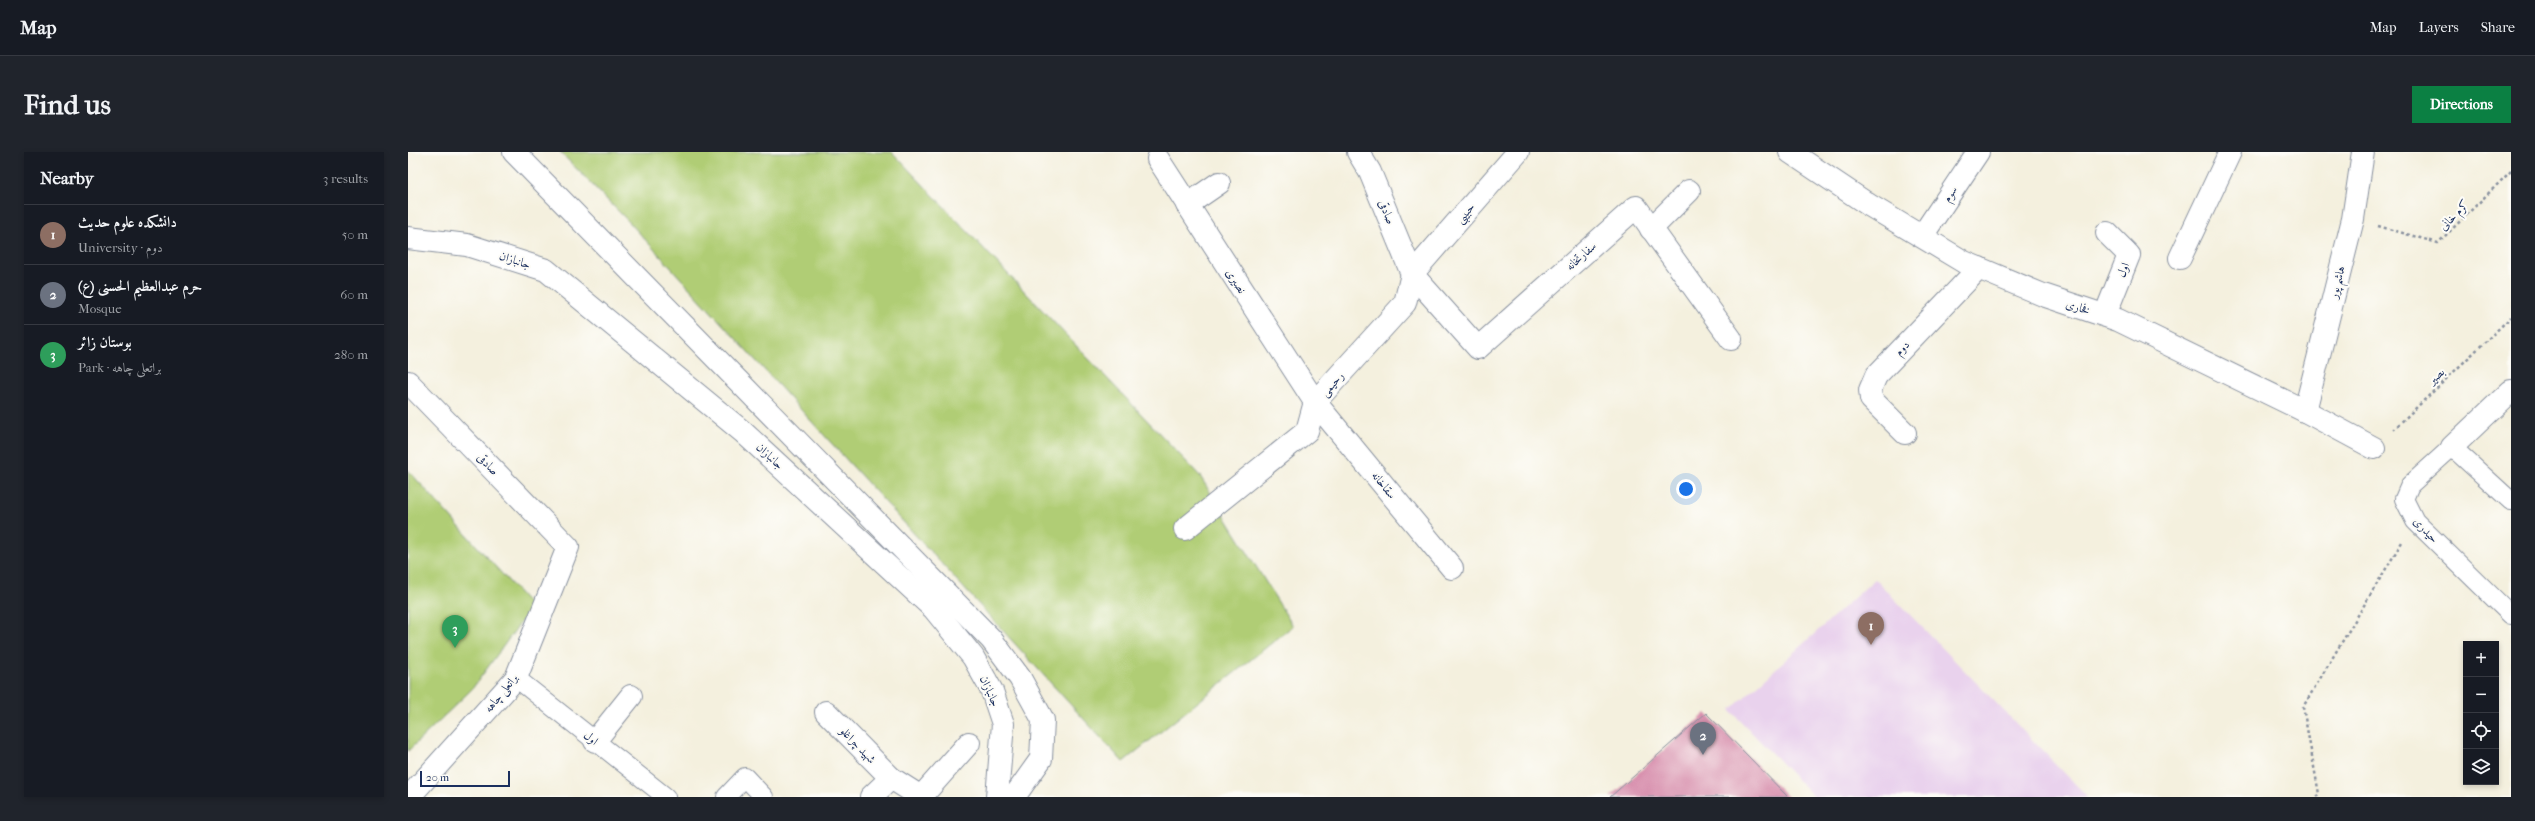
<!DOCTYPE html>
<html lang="en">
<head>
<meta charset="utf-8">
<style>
	:root { --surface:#171b24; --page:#20242c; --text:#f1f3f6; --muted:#9ea1a6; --line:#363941; --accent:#0b8043 }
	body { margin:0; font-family:"IM FELL French Canon",Amiri,serif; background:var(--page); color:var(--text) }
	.controls { position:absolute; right:12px; bottom:12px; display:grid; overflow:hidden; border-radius:0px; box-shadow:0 2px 6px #0003 }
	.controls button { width:36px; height:36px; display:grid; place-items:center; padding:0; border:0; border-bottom:1px solid var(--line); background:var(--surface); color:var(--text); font:20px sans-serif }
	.scale { position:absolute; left:12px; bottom:10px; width:90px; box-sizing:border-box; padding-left:4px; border:2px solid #1b2f5e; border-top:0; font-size:11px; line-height:14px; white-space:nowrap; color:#1b2f5e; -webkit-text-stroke:3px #fdfcf7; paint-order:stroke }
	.you { position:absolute; left:1278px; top:337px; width:14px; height:14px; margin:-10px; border:3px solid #fff; border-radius:50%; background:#1a73e8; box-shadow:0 0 0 6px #1a73e833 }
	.badge { display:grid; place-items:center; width:26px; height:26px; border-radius:50%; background:var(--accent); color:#fff; font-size:13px; font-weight:700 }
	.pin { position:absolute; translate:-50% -33px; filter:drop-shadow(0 1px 2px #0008) }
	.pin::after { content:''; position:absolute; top:21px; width:14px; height:12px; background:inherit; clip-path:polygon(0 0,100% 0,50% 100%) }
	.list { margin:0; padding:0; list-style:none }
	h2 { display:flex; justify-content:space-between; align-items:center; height:52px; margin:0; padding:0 16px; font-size:17px }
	h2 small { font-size:13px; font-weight:400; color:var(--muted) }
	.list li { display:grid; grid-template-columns:26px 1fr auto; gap:12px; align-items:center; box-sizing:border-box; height:60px; padding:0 16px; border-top:1px solid var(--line) }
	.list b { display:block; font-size:15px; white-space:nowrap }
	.list p { margin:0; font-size:13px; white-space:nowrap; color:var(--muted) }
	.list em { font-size:13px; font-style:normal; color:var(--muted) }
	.icon { flex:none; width:22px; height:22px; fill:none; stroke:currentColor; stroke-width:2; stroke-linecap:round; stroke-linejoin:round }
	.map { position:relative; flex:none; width:2103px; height:645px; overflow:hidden; border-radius:0px }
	header { display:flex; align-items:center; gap:24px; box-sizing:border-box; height:56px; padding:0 20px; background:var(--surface); border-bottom:1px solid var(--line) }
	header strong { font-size:19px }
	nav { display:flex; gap:22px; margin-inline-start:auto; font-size:14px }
	.intro { display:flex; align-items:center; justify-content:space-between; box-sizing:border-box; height:96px; padding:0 24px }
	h1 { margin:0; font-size:28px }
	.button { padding:10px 18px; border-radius:0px; background:var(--accent); color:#fff; font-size:14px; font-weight:700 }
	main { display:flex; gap:24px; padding:0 24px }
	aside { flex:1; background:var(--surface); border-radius:0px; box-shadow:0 2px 6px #0003 }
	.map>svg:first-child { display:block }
	.built { fill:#e9d2ed }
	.green { fill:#b0cd74; stroke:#667e69 }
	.building { fill:#d890ae }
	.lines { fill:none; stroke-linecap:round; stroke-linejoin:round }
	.lane-casing { stroke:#88909e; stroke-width:20 }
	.street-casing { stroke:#88909e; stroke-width:24 }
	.secondary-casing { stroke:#88909e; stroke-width:24 }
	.path { stroke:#88909e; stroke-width:2.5; stroke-dasharray:3 3; stroke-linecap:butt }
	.lane { stroke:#fff; stroke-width:18 }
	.street { stroke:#fff; stroke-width:22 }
	.secondary { stroke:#fff; stroke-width:22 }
	.labels { text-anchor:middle; stroke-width:4; stroke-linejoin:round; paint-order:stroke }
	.street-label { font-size:12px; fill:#1b2f5e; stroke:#fdfcf7 }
</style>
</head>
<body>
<header>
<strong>Map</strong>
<nav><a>Map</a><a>Layers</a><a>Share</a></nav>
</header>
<div class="intro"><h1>Find us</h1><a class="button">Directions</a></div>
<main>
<aside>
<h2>Nearby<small>3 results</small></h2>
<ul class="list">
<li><span class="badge" style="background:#8d6e63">1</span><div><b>دانشکده علوم حدیث</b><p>University · دوم</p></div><em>50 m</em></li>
<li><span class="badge" style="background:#6b7280">2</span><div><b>حرم عبدالعظیم الحسنی (ع)</b><p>Mosque</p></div><em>60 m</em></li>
<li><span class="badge" style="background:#2e9e5b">3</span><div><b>بوستان زائر</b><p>Park · براتعلی چاهه</p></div><em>280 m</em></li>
</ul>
</aside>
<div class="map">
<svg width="2103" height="645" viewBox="0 0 2103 645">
	<rect width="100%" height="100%" fill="#fdfcf7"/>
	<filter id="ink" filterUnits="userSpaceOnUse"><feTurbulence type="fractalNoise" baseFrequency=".025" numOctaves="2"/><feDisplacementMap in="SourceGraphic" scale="8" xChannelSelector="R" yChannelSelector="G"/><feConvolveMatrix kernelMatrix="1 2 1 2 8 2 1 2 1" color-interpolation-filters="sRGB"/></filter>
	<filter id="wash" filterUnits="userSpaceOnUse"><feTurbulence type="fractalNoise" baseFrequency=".012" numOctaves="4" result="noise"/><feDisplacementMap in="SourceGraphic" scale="16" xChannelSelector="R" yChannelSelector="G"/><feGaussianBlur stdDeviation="0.9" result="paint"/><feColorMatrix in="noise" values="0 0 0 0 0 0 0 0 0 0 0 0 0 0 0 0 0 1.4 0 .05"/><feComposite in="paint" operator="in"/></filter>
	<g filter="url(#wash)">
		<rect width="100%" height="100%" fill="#f4f0de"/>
		<!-- built -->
		<path class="built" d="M 1467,427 L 1680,645 L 1406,645 L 1322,558 Z"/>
		<!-- green -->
		<g class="green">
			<path d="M 152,0 L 484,0 L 792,324 L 885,474 L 715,610 L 222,71 Z"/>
			<path d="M 0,318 L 124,455 L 64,537 L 0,599 Z"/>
		</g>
		<g id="blocks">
			<!-- building -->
			<path class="building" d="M 1298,561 L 1380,645 L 1202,645 Z"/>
		</g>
	</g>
	<g filter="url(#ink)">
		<use href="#blocks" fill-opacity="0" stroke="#88909e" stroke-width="1"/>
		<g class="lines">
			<defs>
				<g id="lane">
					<path d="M 2103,349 L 2044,295 L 2002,333 L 1996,347 L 2007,369 L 2103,463"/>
					<path d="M 108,526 L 258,645"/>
					<path d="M 318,645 L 337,625 L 356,645"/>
				</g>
				<g id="street">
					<path d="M 950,0 L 962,20 L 1004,122 L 1070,196 L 1228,55 L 1323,187"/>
					<path d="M 1382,0 L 1461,53 L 1556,110 L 1635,143 L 1710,168 L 1897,259 L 1966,296"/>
					<path d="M 750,7 L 907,250 L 1044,416"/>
					<path d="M 779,53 L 811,31"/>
					<path d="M 1243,77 L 1281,39"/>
					<path d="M 1514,84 L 1570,0"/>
					<path d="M 1772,106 L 1822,0"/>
					<path d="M 1697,163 L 1721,103 L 1699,81"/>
					<path d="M 0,230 L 160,395 L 108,526 L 1,645"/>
					<path d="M 1897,259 L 1945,67 L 1955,0"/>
					<path d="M 1497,281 L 1463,247 L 1462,238 L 1468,224 L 1571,116"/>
					<path d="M 2044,295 L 2103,239"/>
					<path d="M 777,377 L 899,279 L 907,250 L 997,151 L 1004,122 L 1110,0"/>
					<path d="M 418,560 L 483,626"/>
					<path d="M 187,589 L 223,544"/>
					<path d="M 463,645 L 483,626 L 513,645 L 561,591"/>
				</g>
				<g id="secondary">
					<path d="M 106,0 L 583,487 L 612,526 L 635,568 L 633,607 L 606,645"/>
					<path d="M 0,86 L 59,93 L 138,118 L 335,280 L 526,457 L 565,505 L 584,539 L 595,572 L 589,645"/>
				</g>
			</defs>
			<!-- lane casing -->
			<use href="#lane" class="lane-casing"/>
			<!-- street casing -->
			<use href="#street" class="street-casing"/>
			<!-- secondary casing -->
			<use href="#secondary" class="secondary-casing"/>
			<!-- path -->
			<g class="path">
				<path d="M 1970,74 L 2030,91 L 2103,19"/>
				<path d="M 1985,278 L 2103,165"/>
				<path d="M 1908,645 L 1911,642 L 1895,555 L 1994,390"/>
			</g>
			<!-- lane -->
			<use href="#lane" class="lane"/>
			<!-- street -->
			<use href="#street" class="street"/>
			<!-- secondary -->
			<use href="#secondary" class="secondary"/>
		</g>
	</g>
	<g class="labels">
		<!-- street labels -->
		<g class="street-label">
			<text transform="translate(1542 42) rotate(-56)" y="4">سوم</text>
			<text transform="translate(979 60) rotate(68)" y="4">صادقی</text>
			<text transform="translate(1057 61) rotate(-49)" y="4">حبیبی</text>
			<text transform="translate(2046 63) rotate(-45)" y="4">کرم خانی</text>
			<text transform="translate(1173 104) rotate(-42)" y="4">سفارتخانه</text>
			<text transform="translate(107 108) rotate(18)" y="4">جانبازان</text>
			<text transform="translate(1715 118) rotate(-68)" y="4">اول</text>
			<text transform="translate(828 129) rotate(57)" y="4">نصیری</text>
			<text transform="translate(1929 130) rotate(-76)" y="4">هاشم پور</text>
			<text transform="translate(1670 155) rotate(18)" y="4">فخاری</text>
			<text transform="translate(1494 196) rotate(-46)" y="4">دوم</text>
			<text transform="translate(2028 224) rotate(-44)" y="4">بصیر</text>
			<text transform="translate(924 232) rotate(-48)" y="4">رحیمی</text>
			<text transform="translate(362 304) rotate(43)" y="4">جانبازان</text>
			<text transform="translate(80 312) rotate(46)" y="4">صادقی</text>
			<text transform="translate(976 333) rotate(51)" y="4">سقاخانه</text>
			<text transform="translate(2018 378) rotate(47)" y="4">حیدری</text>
			<text transform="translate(582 539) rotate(66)" y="4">جانبازان</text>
			<text transform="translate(93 541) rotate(-51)" y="4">براتعلی چاهه</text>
			<text transform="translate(183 586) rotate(39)" y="4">اول</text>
			<text transform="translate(450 593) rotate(46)" y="4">شهید چراغلو</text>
		</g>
	</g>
</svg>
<div class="controls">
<button>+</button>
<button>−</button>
<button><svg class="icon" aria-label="locate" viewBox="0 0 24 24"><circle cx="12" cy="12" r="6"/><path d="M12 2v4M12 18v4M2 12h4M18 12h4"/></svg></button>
<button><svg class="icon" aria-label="layers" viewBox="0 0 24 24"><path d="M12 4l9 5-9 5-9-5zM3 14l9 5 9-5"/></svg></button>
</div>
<div class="scale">20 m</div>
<div class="you"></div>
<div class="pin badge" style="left:1463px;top:493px;background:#8d6e63">1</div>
<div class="pin badge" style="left:1295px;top:603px;background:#6b7280">2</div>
<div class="pin badge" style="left:47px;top:496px;background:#2e9e5b">3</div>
</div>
</main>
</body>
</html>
